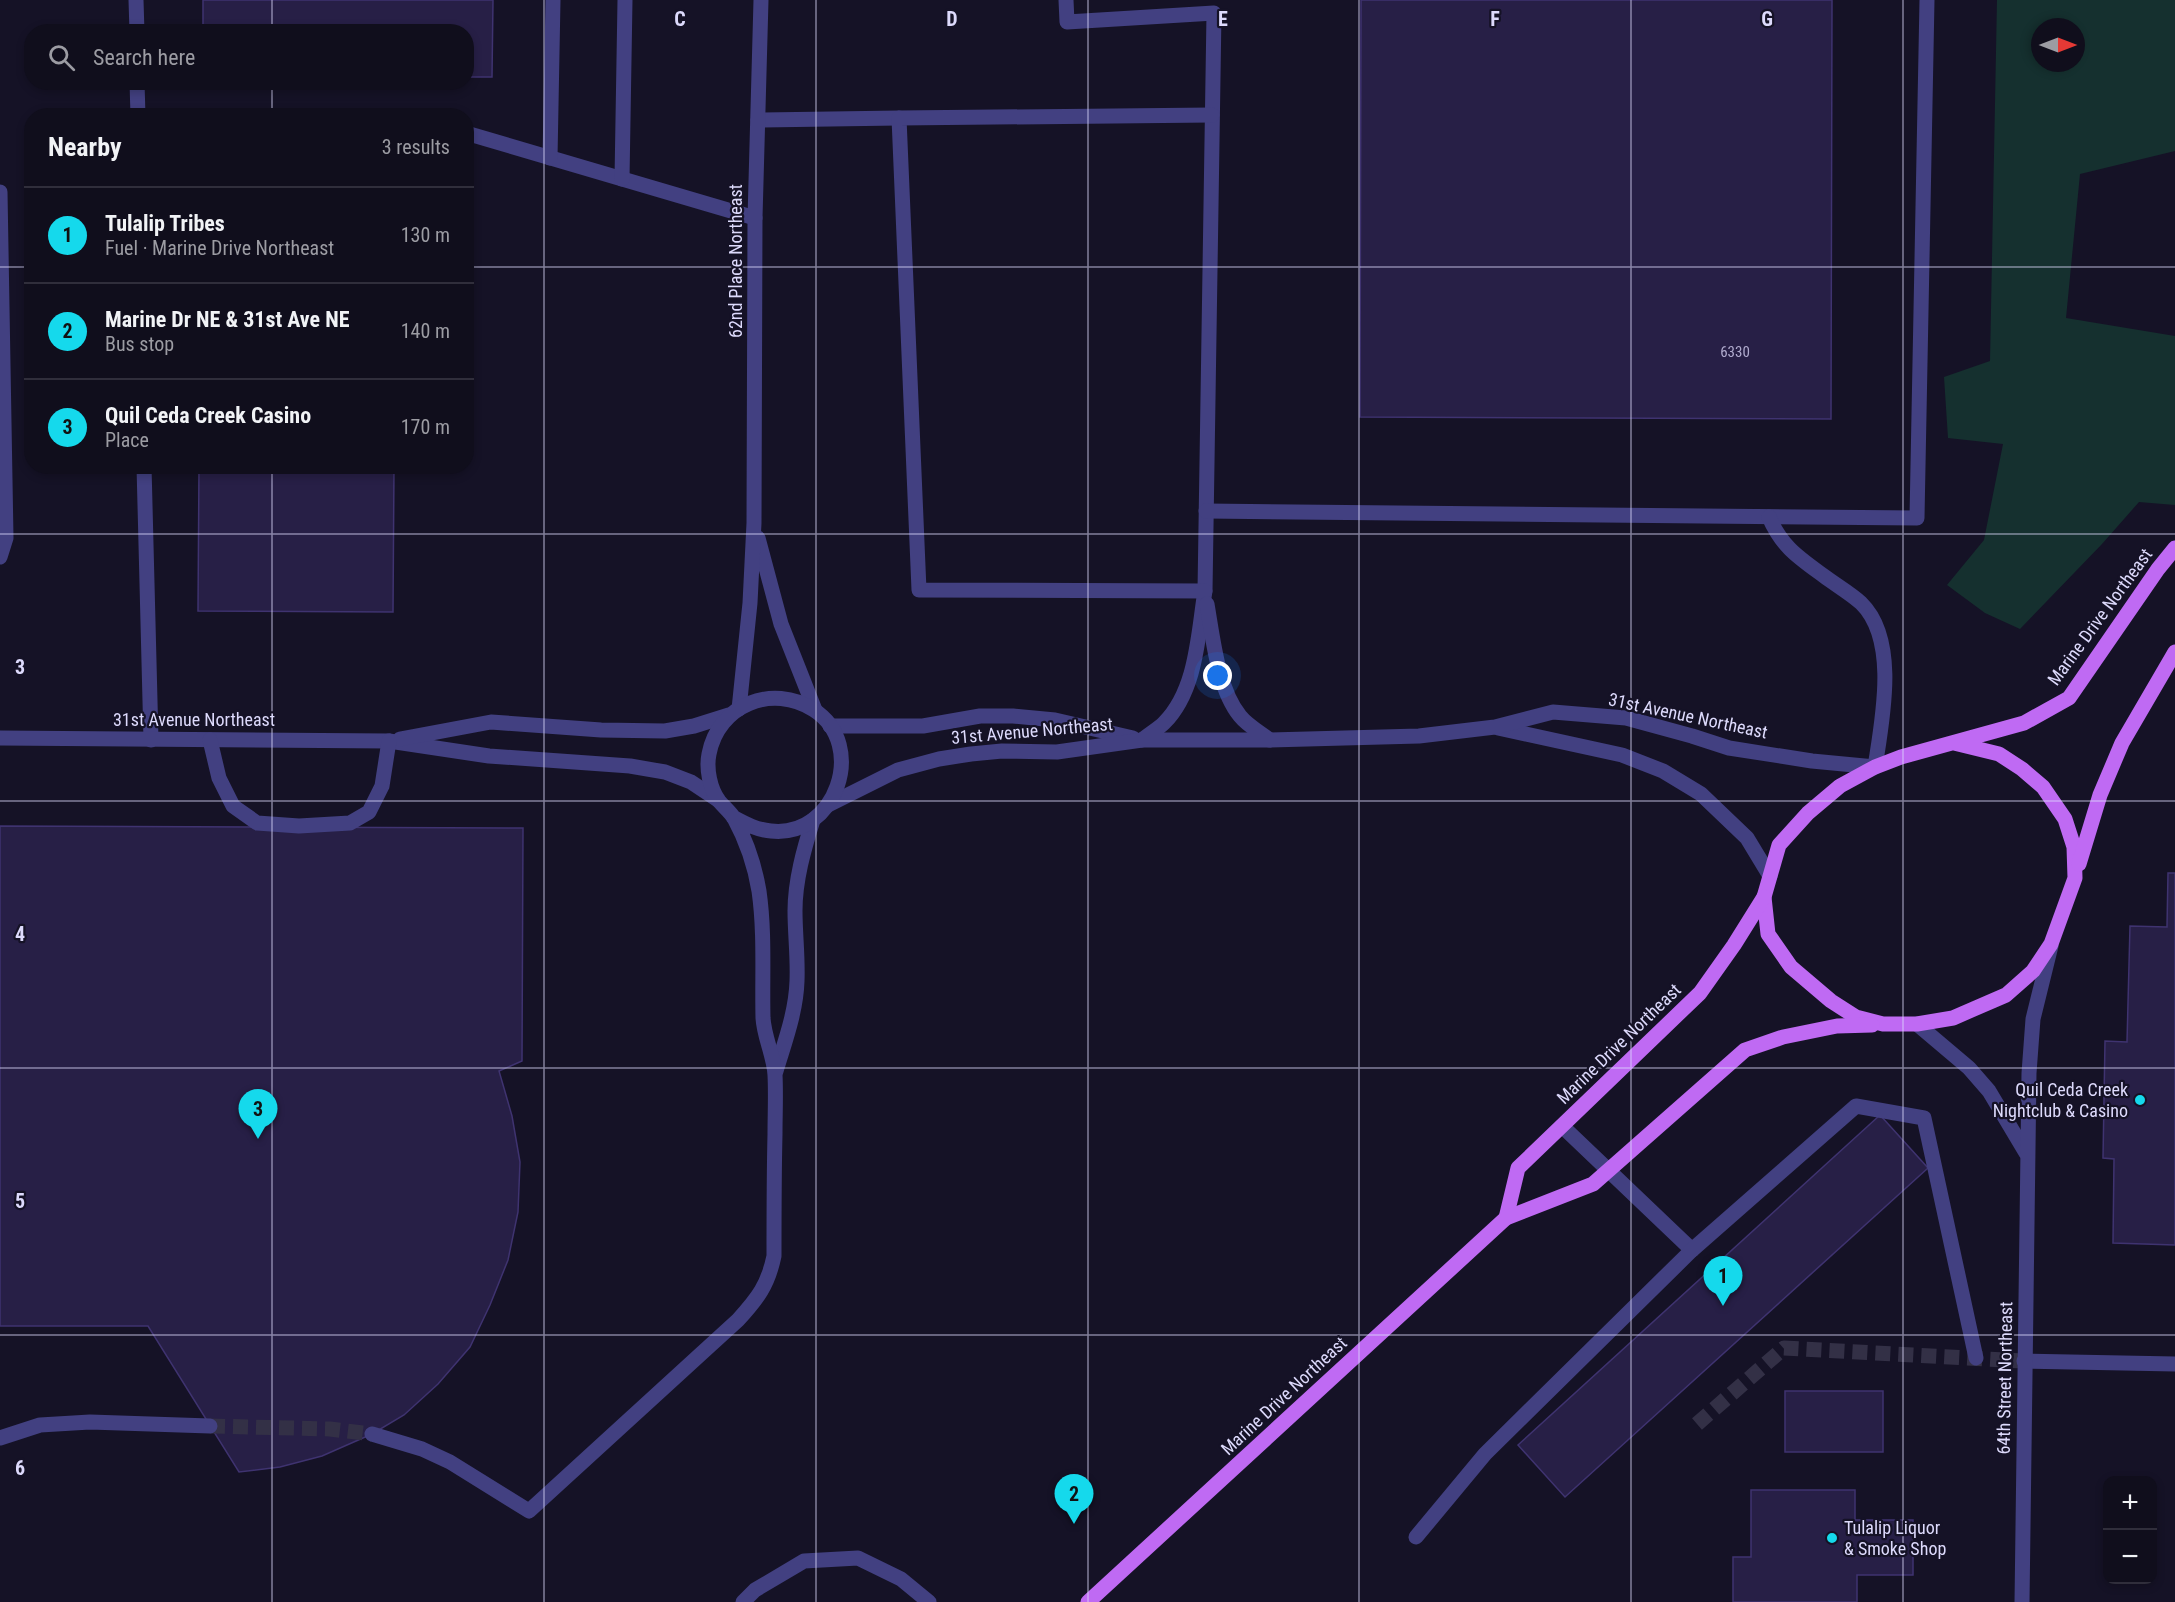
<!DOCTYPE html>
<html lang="en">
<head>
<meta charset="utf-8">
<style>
	:root { --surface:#100e1c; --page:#1e1c29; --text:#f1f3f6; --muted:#9c9ca3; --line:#302e3b; --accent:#15d9ec }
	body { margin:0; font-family:"Roboto Condensed",sans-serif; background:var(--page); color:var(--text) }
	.controls { position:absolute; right:18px; bottom:18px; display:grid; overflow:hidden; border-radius:12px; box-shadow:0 3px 9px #0003 }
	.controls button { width:54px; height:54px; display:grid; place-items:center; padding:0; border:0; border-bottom:2px solid var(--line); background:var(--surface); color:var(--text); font:30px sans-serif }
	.compass { position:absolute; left:2031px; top:18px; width:54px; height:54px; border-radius:50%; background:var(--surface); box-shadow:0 3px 9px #0003; rotate:90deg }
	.you { position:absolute; left:1218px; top:676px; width:21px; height:21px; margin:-15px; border:4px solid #fff; border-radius:50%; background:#1a73e8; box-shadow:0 0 0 9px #1a73e833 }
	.badge { display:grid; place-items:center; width:39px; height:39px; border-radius:50%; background:var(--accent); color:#111; font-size:20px; font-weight:700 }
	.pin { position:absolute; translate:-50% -50px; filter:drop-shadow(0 2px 3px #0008) }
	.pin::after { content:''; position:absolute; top:32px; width:21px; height:18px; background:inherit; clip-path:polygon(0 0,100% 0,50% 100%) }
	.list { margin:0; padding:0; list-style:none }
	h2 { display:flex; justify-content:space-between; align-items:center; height:78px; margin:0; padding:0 24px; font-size:26px }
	h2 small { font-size:20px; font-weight:400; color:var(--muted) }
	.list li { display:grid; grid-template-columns:39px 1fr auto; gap:18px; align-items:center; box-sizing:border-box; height:96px; padding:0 24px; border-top:2px solid var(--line) }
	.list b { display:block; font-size:22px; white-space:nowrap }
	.list p { margin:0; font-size:20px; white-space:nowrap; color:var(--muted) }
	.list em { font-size:20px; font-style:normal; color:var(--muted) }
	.icon { flex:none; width:33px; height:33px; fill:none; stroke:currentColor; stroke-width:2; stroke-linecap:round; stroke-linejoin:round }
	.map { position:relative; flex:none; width:2175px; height:1602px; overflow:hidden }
	.search { position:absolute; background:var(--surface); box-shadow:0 3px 9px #0003; left:24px; top:24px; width:450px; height:66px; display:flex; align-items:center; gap:15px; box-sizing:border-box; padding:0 21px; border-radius:24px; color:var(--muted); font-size:22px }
	.panel { position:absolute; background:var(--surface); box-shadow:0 3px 9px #0003; left:24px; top:108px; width:450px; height:366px; border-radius:24px }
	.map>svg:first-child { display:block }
	.green { fill:#15302f; fill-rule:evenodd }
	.building { fill:#271f46; stroke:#3f3370; stroke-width:1.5 }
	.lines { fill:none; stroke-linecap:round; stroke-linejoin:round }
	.minor-tunnel { stroke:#333046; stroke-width:15; stroke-dasharray:15 8; stroke-linecap:butt }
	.minor { stroke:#424081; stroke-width:15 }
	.major { stroke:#bf6af3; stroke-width:15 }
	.grid { fill:none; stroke:#dddafc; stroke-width:1.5; stroke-opacity:0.55 }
	.poi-dot { fill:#15d9ec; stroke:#151226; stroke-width:2 }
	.labels { text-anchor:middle; stroke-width:4.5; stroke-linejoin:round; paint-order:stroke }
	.number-label { font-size:15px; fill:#b0abce }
	.street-label { font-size:18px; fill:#dddafc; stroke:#151226 }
	.poi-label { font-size:18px; fill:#dddafc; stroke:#151226; text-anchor:end }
	.grid-label { font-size:20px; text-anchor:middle; font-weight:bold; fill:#dddafc; stroke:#151226; stroke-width:4.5; stroke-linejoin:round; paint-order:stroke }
</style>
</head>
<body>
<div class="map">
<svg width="2175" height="1602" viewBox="0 0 2175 1602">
	<rect width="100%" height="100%" fill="#151226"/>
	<!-- green -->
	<path class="green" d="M 1997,0 L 2175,0 L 2175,151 L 2080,174 L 2066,318 L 2175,336 L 2175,505 L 2139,502 L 2102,544 L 2020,629 L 1985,613 L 1947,585 L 1984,540 L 2003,444 L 1948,438 L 1944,377 L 1990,361 ZM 2040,27 L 2076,27 L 2076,63 L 2040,63 Z"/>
	<!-- building -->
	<g class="building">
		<path d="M 203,0 L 493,0 L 492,77 L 466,77 L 466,32 L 203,32 Z"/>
		<path d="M 1361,0 L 1832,0 L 1831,419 L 1360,417 Z"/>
		<path d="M 199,466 L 394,466 L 393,612 L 198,611 Z"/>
		<path d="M 0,826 L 523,828 L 522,1061 L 499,1071 L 512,1116 L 520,1162 L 518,1212 L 508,1260 L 490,1305 L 470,1347 L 438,1384 L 404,1415 L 372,1434 L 322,1456 L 280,1467 L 239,1472 L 148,1326 L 0,1326 Z"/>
		<path d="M 2168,873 L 2175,873 L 2175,1245 L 2113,1243 L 2114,1159 L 2103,1158 L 2105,1041 L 2127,1042 L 2130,926 L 2167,927 Z"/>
		<path d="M 1880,1115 L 1928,1168 L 1565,1497 L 1518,1445 Z"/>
		<rect x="1785" y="1391" width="98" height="61"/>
		<path d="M 1751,1490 L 1855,1490 L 1855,1520 L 1913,1520 L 1913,1575 L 1857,1575 L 1857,1602 L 1733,1602 L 1733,1557 L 1751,1557 Z"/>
	</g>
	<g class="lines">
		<!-- minor-tunnel -->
		<g class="minor-tunnel">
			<path d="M 1697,1424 L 1784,1348 L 2024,1361"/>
			<path d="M 210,1426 L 330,1429 L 372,1434"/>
		</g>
		<!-- minor -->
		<g class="minor">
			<path d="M 136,0 L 137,32"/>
			<path d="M 1066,0 L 1067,22 L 1214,13 L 1205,591 C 1198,634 1197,690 1164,723 C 1158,729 1149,734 1142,740"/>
			<path d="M 137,82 L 138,116"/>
			<path d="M 758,120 L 899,118"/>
			<path d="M 466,133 L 755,218"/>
			<path d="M 550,158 L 553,0"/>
			<path d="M 622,179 L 625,0"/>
			<path d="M 0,192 L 6,538 L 0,557"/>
			<path d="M 144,466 L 151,740"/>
			<path d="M 1206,511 L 1917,518 L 1927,0"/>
			<path d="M 758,538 L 781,624 L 815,710"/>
			<path d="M 1205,591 L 919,590 L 899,118 L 1212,115"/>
			<path d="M 1207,604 C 1213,639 1218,689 1240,716 C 1248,726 1261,733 1270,740"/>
			<path d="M 739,709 L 750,603 L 754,523 L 755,218 L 761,0"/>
			<path d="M 830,726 L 923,726 L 980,716 L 1013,716 L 1055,720 L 1133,738"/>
			<path d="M 1498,728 L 1622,755 L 1663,771 L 1701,794 L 1747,838 L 1770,876"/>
			<path d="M 0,738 L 389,741 L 489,756 L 630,766 L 665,772 L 691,782 L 718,800"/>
			<path d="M 400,739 L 491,722 L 601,730 L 665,731 L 694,726 L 729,715"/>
			<path d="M 210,740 L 219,778 L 233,806 L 257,823 L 299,826 L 350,823 L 369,812 L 382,786 L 389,741"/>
			<path d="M 828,805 L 898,770 L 939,759 L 971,754 L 1002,751 L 1057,752 L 1142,740 L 1270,740 L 1419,736 L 1495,727 L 1553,712 L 1626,718 L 1692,736 L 1729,748 L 1812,761 L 1875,767 C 1882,721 1899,640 1861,603 C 1850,593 1836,585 1824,576 C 1798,557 1782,547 1769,517"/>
			<path d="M 1917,1024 L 1969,1068 L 1989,1091 L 2026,1153"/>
			<path d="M 776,1071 C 785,1041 796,1012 797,981 C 798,957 795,934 795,911 C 795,880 804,849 813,820"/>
			<path d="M 1562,1126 L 1692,1250"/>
			<path d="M 2024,1361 L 2175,1364"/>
			<path d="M 372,1434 L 422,1449 L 450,1462 L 529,1511 L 738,1320 C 758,1298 768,1285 774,1256 C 774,1215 774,1175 775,1134 C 775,1115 776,1094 775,1075 C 774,1056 764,1037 763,1018 C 762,976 765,933 759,891 C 755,867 746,840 734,818 C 730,812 724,807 719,801 C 710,789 706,769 709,754 C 718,705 772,683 814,710 C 868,745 836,838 771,831 C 757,830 746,824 733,817"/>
			<path d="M 0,1438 L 40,1425 L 90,1422 L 210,1426"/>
			<path d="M 1416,1537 L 1485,1454 L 1692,1250 L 1856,1106 L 1924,1118 L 1976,1358"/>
			<path d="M 743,1602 L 755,1590 L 804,1561 L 858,1558 L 901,1579 L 929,1602"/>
			<path d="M 2022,1602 L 2029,1073 L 2033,1019 L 2051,946"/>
		</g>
		<!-- major -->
		<g class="major">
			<path d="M 1954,743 L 1999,754 L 2022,769 L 2043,787 L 2065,819 L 2074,847 L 2075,878 L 2051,944 L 2033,971 L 2006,995 L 1953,1018 L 1917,1024 L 1883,1024 L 1856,1017 L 1831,1001 L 1791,967 L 1768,934 L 1764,897 L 1779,845 L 1808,813 L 1840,786 L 1875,767 L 1901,757 L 2024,723 L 2069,698 L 2158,569 L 2175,548"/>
			<path d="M 2079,864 L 2100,795 L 2122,743 L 2175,652"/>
			<path d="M 1506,1218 L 1518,1168 L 1700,993 L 1734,945 L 1764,897"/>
			<path d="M 1088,1602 L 1506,1218 L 1593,1184 L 1745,1050 L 1783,1037 L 1837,1026 L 1872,1025"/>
		</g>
	</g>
	<!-- grid -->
	<path class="grid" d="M 272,0 L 272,32M 544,0 L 544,1602M 816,0 L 816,1602M 1088,0 L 1088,1602M 1359,0 L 1359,1602M 1631,0 L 1631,1602M 1903,0 L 1903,1602M 272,82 L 272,116M 0,267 L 32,267M 466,267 L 2175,267M 272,466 L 272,1602M 0,534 L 2175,534M 0,801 L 2175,801M 0,1068 L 2175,1068M 0,1335 L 2175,1335"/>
	<!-- markers -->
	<g class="poi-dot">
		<circle cx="2140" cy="1100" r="6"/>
		<circle cx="1832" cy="1538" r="6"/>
	</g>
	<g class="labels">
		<!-- number labels -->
		<g class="number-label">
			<text x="1735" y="357">6330</text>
		</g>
		<!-- street labels -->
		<g class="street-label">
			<text transform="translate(736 261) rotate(-90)" y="6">62nd Place Northeast</text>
			<text transform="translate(2100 617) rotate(-54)" y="6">Marine Drive Northeast</text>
			<text transform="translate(1688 716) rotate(12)" y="6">31st Avenue Northeast</text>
			<text x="194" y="726">31st Avenue Northeast</text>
			<text transform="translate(1032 731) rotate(-5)" y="6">31st Avenue Northeast</text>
			<text transform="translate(1619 1044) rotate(-44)" y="6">Marine Drive Northeast</text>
			<text transform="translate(2005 1378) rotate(-89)" y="6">64th Street Northeast</text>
			<text transform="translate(1284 1396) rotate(-43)" y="6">Marine Drive Northeast</text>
		</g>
		<!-- poi labels -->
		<g class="poi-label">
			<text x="2128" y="1096">Quil Ceda Creek<tspan x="2128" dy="21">Nightclub &amp; Casino</tspan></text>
			<text x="1844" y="1534" text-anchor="start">Tulalip Liquor<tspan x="1844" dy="21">&amp; Smoke Shop</tspan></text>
		</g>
	</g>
	<g class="grid-label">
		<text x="680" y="26">C</text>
		<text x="952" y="26">D</text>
		<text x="1223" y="26">E</text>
		<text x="1495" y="26">F</text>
		<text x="1767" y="26">G</text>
		<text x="20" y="674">3</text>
		<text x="20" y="941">4</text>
		<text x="20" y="1208">5</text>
		<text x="20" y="1475">6</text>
	</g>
</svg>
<div class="controls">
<button>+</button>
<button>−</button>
</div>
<svg class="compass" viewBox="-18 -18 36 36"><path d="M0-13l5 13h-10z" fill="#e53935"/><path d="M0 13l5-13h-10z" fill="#9c9ca3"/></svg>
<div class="you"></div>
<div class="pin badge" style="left:1723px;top:1306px">1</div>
<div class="pin badge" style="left:1074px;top:1524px">2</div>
<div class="pin badge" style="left:258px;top:1139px">3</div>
<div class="search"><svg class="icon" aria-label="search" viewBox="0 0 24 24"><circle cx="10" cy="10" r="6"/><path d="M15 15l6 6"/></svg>Search here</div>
<section class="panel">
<h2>Nearby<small>3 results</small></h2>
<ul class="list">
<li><span class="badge">1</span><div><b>Tulalip Tribes</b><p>Fuel · Marine Drive Northeast</p></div><em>130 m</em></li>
<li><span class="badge">2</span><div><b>Marine Dr NE &amp; 31st Ave NE</b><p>Bus stop</p></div><em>140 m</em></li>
<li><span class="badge">3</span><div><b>Quil Ceda Creek Casino</b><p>Place</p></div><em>170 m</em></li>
</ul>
</section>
</div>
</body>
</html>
